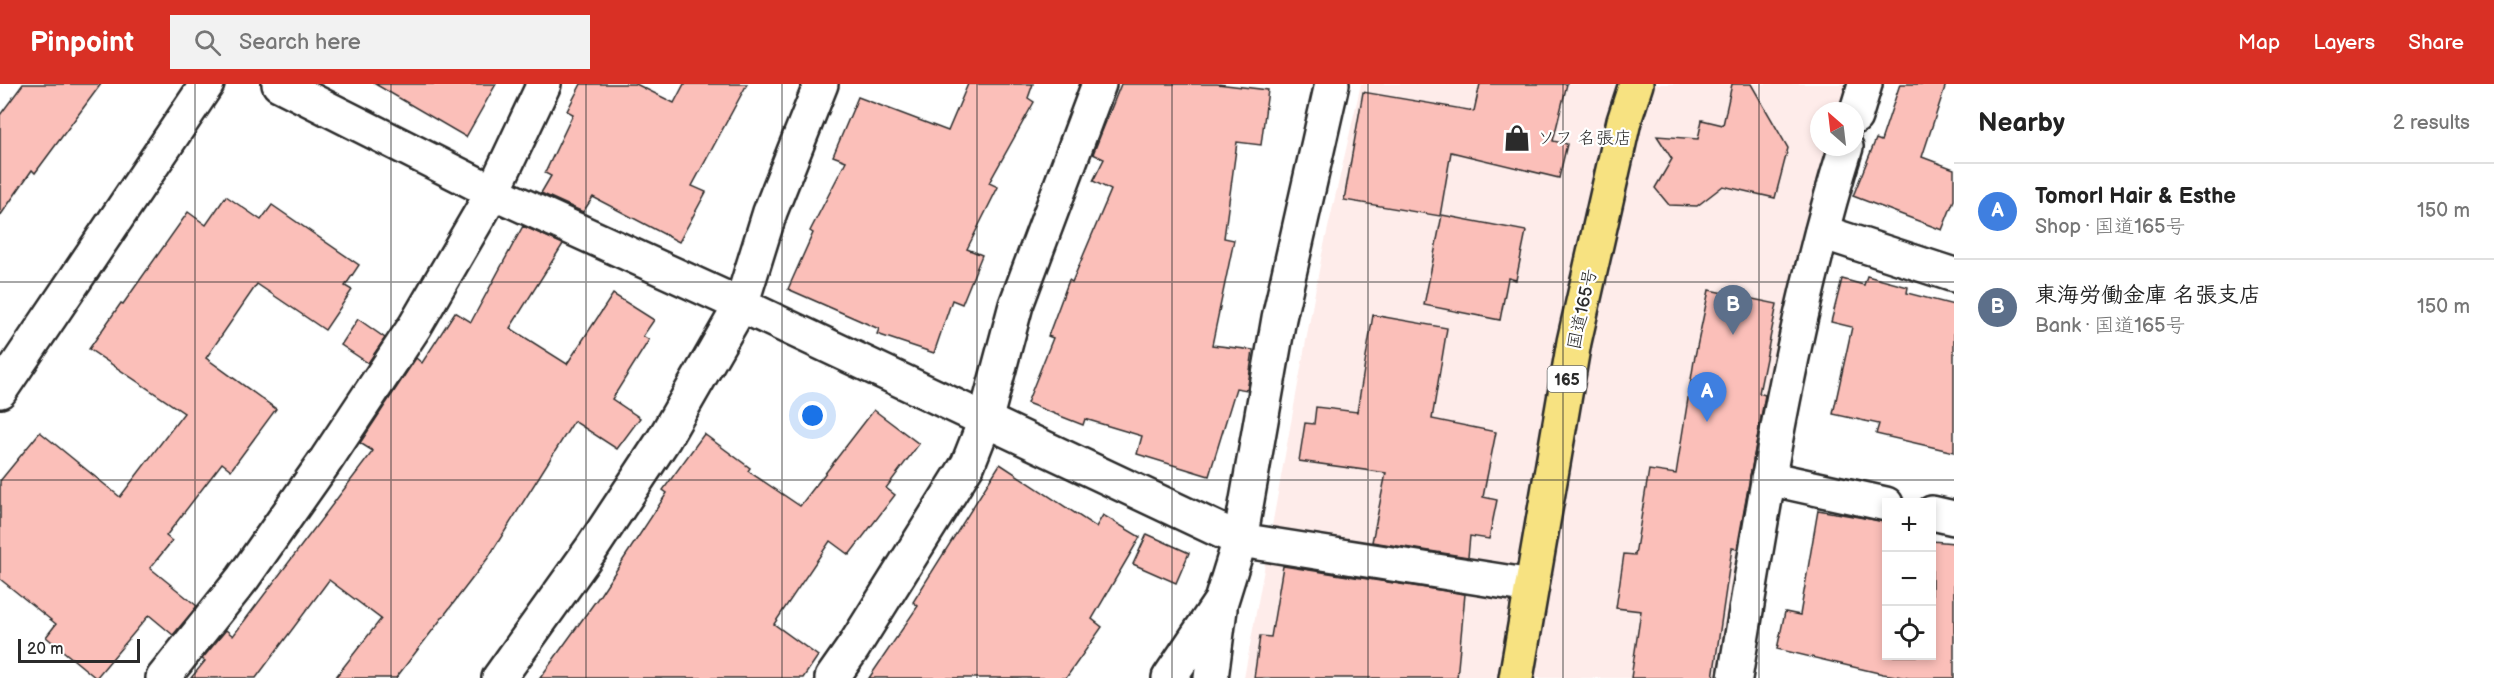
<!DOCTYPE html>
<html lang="en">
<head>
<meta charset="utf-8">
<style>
	:root { --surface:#fff; --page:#f2f2f2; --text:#222; --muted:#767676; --line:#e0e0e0; --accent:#d93025 }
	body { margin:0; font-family:"Balsamiq Sans","Klee One",sans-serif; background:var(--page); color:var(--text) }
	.controls { position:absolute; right:18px; bottom:18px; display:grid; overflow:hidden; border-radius:0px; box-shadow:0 3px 9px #0003 }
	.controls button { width:54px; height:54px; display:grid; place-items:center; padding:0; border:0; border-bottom:2px solid var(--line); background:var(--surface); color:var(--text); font:30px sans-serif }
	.compass { position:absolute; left:1810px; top:18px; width:54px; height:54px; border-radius:50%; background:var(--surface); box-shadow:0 3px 9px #0003; rotate:332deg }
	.scale { position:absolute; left:18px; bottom:15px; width:122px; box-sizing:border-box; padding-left:6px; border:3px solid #2b2b2b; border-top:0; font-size:16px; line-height:21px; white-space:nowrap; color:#2b2b2b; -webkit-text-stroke:4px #fff; paint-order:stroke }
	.you { position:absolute; left:813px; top:332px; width:21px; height:21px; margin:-15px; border:4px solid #fff; border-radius:50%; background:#1a73e8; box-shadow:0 0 0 9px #1a73e833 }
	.badge { display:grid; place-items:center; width:39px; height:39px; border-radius:50%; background:var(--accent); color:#fff; font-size:20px; font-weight:700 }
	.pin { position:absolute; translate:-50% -50px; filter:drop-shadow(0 2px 3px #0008) }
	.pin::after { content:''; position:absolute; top:32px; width:21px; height:18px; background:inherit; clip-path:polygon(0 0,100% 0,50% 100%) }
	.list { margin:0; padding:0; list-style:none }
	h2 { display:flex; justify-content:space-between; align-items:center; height:78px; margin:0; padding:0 24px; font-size:26px }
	h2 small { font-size:20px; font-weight:400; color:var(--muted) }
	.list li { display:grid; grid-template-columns:39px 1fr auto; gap:18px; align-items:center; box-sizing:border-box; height:96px; padding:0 24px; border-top:2px solid var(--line) }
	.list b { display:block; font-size:22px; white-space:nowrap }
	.list p { margin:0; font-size:20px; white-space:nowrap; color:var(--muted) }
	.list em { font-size:20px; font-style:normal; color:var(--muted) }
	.icon { flex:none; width:33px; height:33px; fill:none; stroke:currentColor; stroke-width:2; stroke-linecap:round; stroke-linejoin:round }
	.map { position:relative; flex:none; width:1954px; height:594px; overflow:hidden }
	header { display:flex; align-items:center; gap:36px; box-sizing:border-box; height:84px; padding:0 30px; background:var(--accent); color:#fff }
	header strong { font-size:28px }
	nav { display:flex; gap:33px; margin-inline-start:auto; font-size:21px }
	.search { width:420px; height:54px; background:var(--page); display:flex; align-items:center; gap:15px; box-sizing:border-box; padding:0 21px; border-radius:0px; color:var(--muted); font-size:22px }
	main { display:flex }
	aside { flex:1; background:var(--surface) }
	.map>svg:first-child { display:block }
	.built { fill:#feecea }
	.building { fill:#fbbfb9; stroke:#2b2b2b; stroke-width:1.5 }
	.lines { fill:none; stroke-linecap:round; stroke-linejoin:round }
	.minor-casing { stroke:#2b2b2b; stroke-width:38 }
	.highway-casing { stroke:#2b2b2b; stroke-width:38 }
	.minor { stroke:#fff; stroke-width:33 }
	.highway { stroke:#f7e281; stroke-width:33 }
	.grid { fill:none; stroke:#2b2b2b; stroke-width:1.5; stroke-opacity:0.55 }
	.labels { text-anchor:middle; stroke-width:4.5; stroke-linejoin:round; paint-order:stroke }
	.shield { fill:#fff; stroke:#6b6b6b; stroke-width:1.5 }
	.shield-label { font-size:16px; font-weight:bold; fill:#2b2b2b }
	.poi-label { font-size:18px; fill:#2b2b2b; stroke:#fff; text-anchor:start }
	.street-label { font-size:18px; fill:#2b2b2b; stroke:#fff }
</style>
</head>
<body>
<header>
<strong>Pinpoint</strong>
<div class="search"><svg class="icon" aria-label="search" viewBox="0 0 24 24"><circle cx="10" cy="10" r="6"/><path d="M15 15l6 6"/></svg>Search here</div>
<nav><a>Map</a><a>Layers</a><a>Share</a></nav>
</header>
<main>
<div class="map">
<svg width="1954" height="594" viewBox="0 0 1954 594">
	<rect width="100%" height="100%" fill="#fff"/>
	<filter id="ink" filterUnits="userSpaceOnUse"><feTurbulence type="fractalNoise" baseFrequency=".0167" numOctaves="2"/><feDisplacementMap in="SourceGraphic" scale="12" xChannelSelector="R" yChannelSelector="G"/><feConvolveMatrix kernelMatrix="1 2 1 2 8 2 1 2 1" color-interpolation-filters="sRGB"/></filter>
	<g filter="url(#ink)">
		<!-- built -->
		<path class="built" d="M 1361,0 L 1854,0 L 1847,27 L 1819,27 L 1819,63 L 1837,63 L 1725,594 L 1244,594 L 1322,170 Z"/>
		<!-- building -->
		<g class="building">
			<path d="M 23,0 L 101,0 L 35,89 L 32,86 L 0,132 L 0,31 Z"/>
			<path d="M 375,0 L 496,0 L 466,53 Z"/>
			<path d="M 581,0 L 636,0 L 674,19 L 684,0 L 747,0 L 692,102 L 706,108 L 679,158 L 593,113 L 583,128 L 541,109 L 551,92 L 545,89 L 573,30 L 567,27 Z"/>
			<path d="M 968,0 L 1033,0 L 1028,14 L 1034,18 L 989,99 L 998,103 L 967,165 L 982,171 L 962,220 L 952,216 L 934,269 L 877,250 L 879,245 L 788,205 L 813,149 L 810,147 L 846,77 L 833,72 L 858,13 L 948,47 Z"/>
			<path d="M 1121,0 L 1217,0 L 1268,6 L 1261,61 L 1237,58 L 1224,154 L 1234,156 L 1212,261 L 1253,266 L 1248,301 L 1247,306 L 1236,304 L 1209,392 L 1137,370 L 1142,352 L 1085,335 L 1083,341 L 1027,319 L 1053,254 L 1048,252 L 1069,196 L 1072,198 L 1111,106 L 1093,97 L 1104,75 L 1093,70 Z"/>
			<path d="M 1480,0 L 1567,0 L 1553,57 L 1567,60 L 1559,94 L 1451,68 L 1440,132 L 1344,116 L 1363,8 L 1474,27 Z"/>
			<path d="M 1732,0 L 1751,0 L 1788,64 L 1775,114 L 1723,102 L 1697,122 L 1669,121 L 1655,104 L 1672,75 L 1657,52 L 1698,55 L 1702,36 L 1723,41 Z"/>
			<path d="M 1900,0 L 1946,0 L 1922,73 L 1954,85 L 1954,116 L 1942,146 L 1853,112 L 1876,55 L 1881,57 Z"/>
			<path d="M 226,112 L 261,136 L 272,121 L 359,181 L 345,202 L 352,206 L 325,246 L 257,200 L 206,274 L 276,325 L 231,386 L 222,379 L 166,452 L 172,457 L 150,484 L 197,522 L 173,551 L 149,531 L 96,594 L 46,553 L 56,540 L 0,495 L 0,397 L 40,348 L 120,413 L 184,329 L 89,265 L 121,219 L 123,220 L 188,128 L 206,141 Z"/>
			<path d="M 1442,131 L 1526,147 L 1516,196 L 1508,194 L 1500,236 L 1424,221 Z"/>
			<path d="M 523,142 L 563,160 L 510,244 L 567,280 L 613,210 L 654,236 L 643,252 L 649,256 L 612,315 L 640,334 L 617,365 L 574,337 L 488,474 L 396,594 L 335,594 L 381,535 L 329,496 L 256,594 L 191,594 L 205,577 L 202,575 L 226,546 L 233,552 L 373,367 L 360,359 L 416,274 L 422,279 L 455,228 L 471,238 Z"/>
			<path d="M 1867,192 L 1908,203 L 1907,209 L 1954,221 L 1954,368 L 1876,350 L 1879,340 L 1833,330 L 1852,243 L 1831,238 L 1842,195 L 1864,201 Z"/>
			<path d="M 1709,206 L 1777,220 L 1759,309 L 1765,311 L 1737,465 L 1732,464 L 1713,594 L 1631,594 L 1641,527 L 1616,524 L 1624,470 L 1635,471 L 1649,386 L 1676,390 L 1694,277 Z"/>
			<path d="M 1373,231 L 1447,244 L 1432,335 L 1496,348 L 1483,413 L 1497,416 L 1489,455 L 1470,452 L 1468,473 L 1372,458 L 1386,389 L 1299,377 L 1305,339 L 1314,340 L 1316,323 L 1357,328 Z"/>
			<path d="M 358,235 L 385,254 L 368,279 L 341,261 Z"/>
			<path d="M 874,326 L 919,360 L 886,404 L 895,411 L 849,471 L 830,457 L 774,540 L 818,572 L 803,594 L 540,594 L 600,511 L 667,409 L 663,406 L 704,350 L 750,384 L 748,387 L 800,422 Z"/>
			<path d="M 1000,380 L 1096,443 L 1103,431 L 1140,453 L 1092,535 L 1102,543 L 1066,594 L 869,594 L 918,522 L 913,518 Z"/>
			<path d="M 1818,426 L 1887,438 L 1887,572 L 1932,572 L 1932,457 L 1954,459 L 1954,594 L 1909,594 L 1883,590 L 1777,565 L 1785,528 L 1800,531 Z"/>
			<path d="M 1147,450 L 1189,469 L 1176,499 L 1133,480 Z"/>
			<path d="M 1283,482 L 1465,510 L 1457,594 L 1254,594 L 1260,552 L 1271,553 Z"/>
		</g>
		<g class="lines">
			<defs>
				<g id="minor">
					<path d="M 279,0 L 493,108 L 741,221 L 1240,456 L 1531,502"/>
					<path d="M 1855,33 L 1865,0"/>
					<path d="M 1822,148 L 1954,191"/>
					<path d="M 0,307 L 207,0"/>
					<path d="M 1768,394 L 1886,420"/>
					<path d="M 1932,429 L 1954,434"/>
					<path d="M 163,594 L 243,494 L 326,376 L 415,242 L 493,108 L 544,0"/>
					<path d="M 499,594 L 592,464 L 664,355 L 741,221 L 770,128 L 821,0"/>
					<path d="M 832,594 L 853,564 L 968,380 L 985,337 L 1016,221 L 1099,0"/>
					<path d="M 1169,594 L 1221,517 L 1240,456 L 1279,234 L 1332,0"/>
					<path d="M 1211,594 L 1220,525"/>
					<path d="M 1735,594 C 1764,416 1792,236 1846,63"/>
				</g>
				<path id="highway" d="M 1516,594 L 1574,258 L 1624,37 L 1636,0"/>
			</defs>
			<!-- minor casing -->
			<use href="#minor" class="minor-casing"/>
			<!-- highway casing -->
			<use href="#highway" class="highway-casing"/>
			<!-- minor -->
			<use href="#minor" class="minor"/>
			<!-- highway -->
			<use href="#highway" class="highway"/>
		</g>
	</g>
	<!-- grid -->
	<path class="grid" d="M 195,0 L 195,594M 391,0 L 391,594M 586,0 L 586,594M 782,0 L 782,594M 977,0 L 977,594M 1172,0 L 1172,594M 1368,0 L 1368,594M 1563,0 L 1563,594M 1759,0 L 1759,594M 0,198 L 1954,198M 0,396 L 1954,396"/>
	<!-- icons -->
	<defs>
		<symbol id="shop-bare" viewBox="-9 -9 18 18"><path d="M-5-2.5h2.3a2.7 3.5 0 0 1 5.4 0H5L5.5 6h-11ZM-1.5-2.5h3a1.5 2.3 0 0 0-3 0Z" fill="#2b2b2b" stroke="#fff" stroke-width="2.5" paint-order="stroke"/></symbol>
	</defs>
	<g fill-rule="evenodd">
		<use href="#shop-bare" x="1498" y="35" width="38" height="38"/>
	</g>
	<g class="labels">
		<!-- shield labels -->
		<rect class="shield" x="1547.5" y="282" width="39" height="26" rx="4.5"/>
		<g class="shield-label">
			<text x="1567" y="301">165</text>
		</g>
		<!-- poi labels -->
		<g class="poi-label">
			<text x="1537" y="60">ソフ 名張店</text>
		</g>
		<!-- street labels -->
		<g class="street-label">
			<text transform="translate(1582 225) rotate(-78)" y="6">国道165号</text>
		</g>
	</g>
</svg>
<div class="controls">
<button>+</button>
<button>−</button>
<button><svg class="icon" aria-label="locate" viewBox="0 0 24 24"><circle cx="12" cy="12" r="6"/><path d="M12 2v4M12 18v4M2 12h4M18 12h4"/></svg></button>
</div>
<svg class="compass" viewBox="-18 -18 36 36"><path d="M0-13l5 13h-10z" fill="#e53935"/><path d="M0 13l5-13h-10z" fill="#767676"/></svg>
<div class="scale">20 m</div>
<div class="you"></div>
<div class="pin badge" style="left:1707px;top:338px;background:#3f7fe0">A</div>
<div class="pin badge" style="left:1733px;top:251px;background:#5c6f8a">B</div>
</div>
<aside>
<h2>Nearby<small>2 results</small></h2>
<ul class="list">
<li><span class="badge" style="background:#3f7fe0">A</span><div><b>Tomorl Hair &amp; Esthe</b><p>Shop · 国道165号</p></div><em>150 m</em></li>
<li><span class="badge" style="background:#5c6f8a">B</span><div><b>東海労働金庫 名張支店</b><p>Bank · 国道165号</p></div><em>150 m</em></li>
</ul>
</aside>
</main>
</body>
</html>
